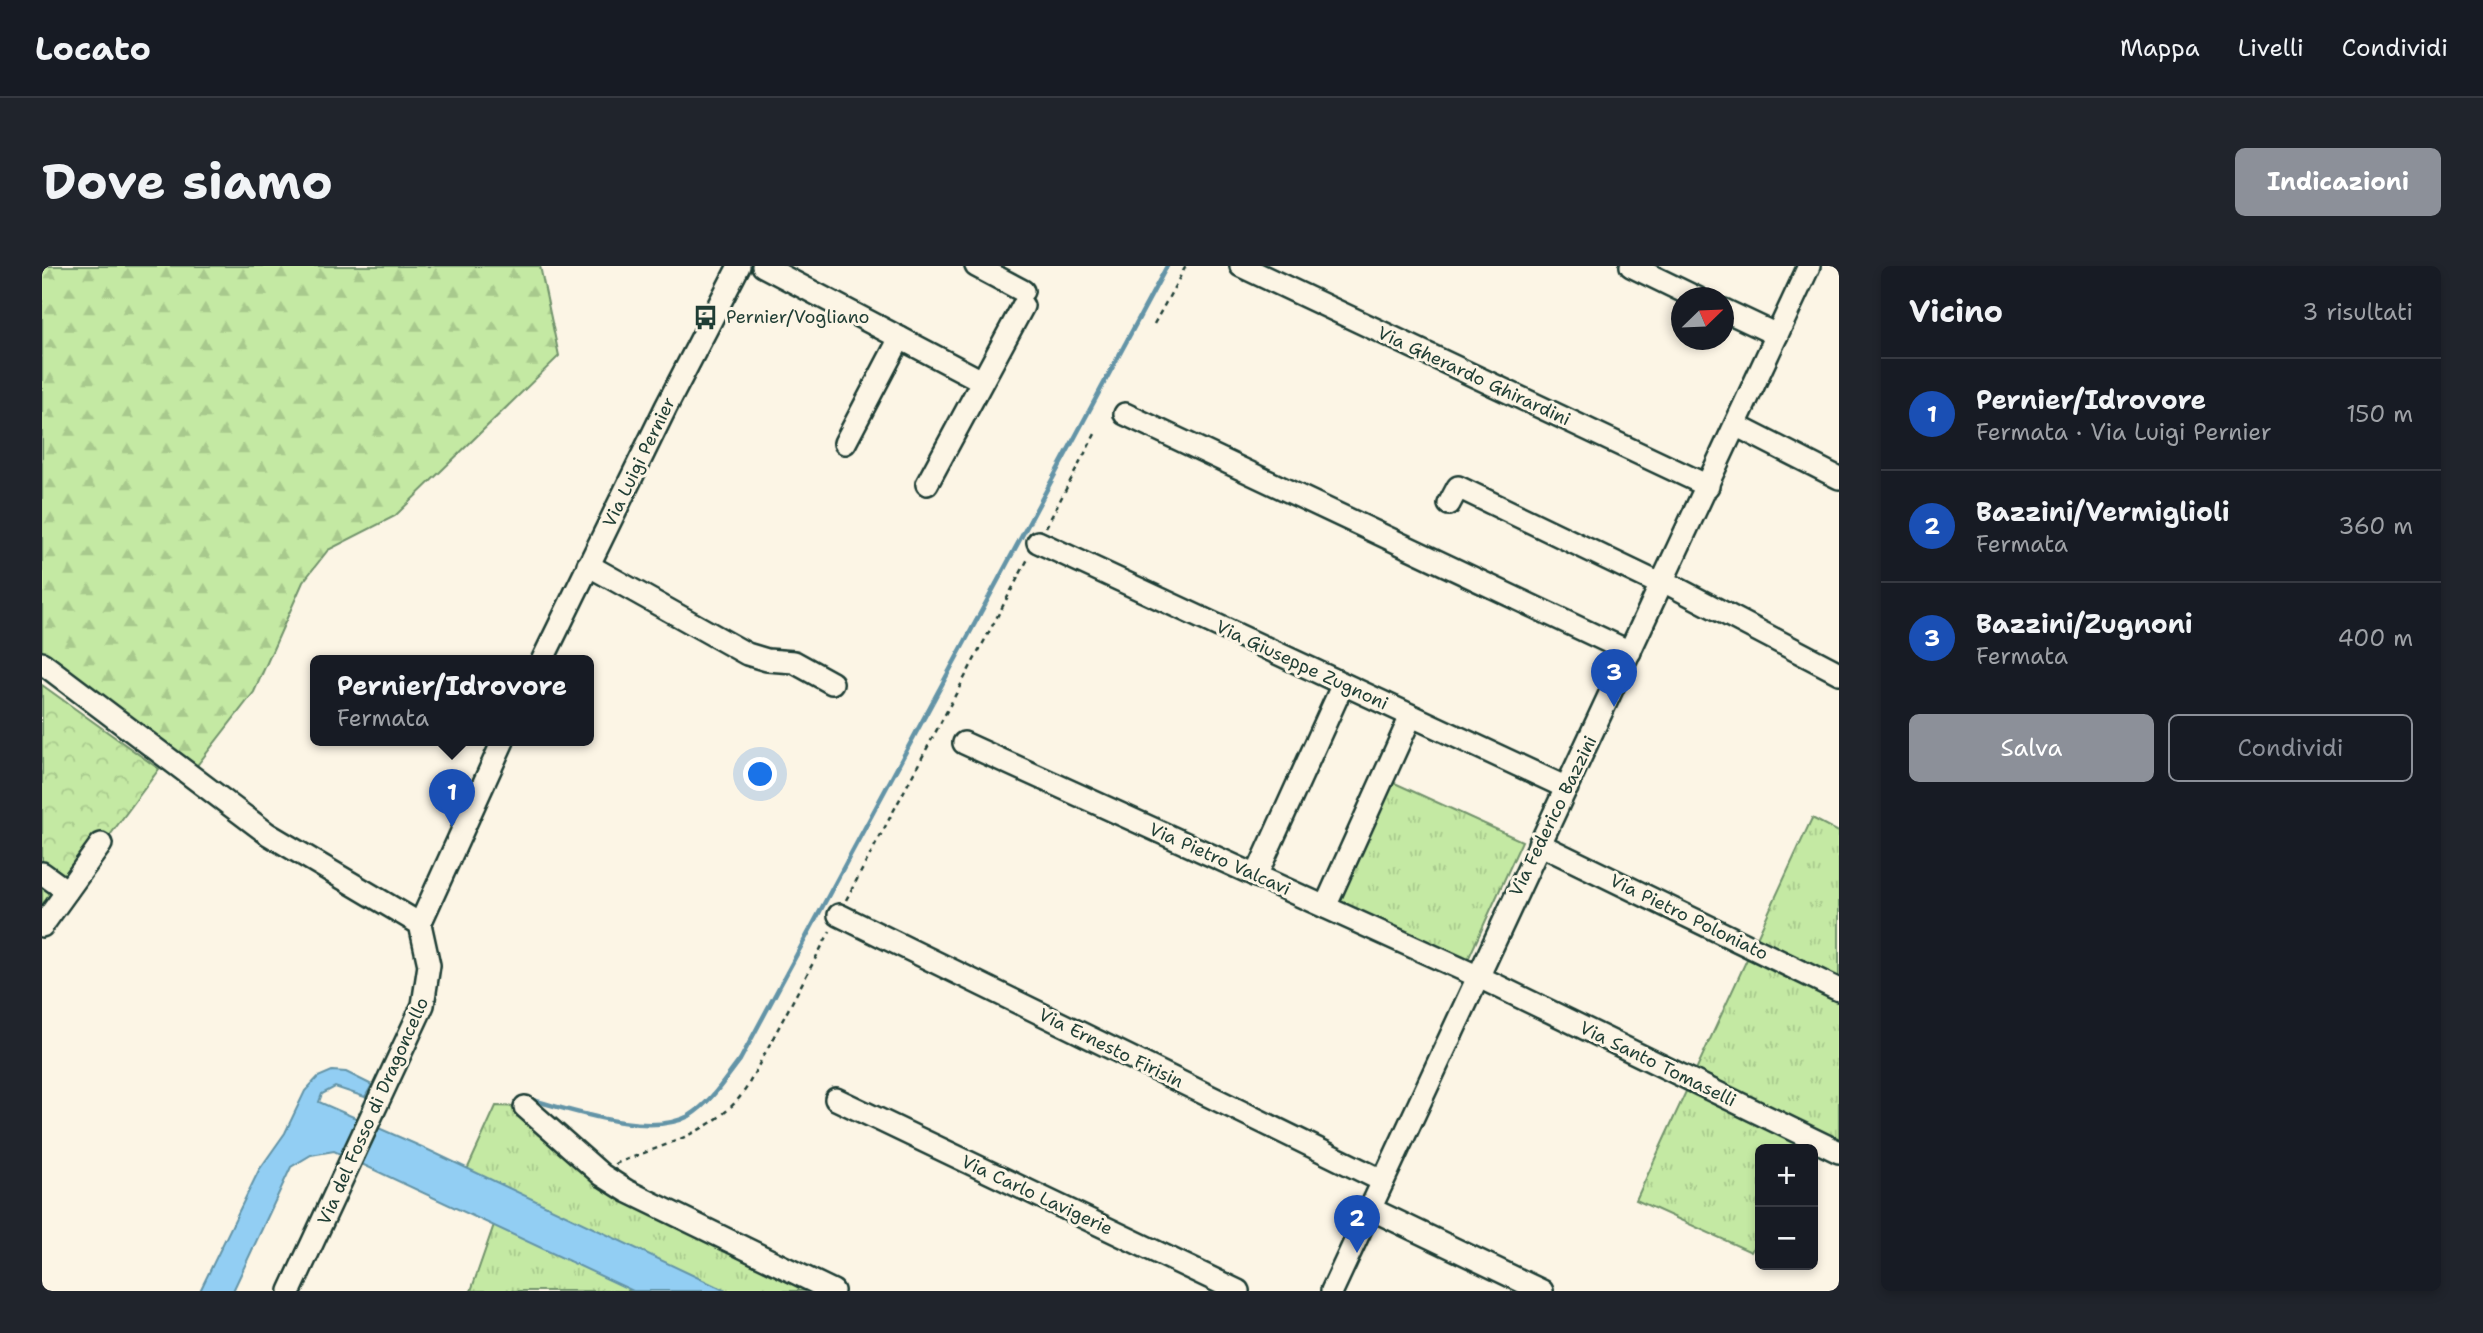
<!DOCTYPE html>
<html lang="it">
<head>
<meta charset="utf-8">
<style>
	:root { --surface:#171b24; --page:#20242c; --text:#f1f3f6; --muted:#9ea1a6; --line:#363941; --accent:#8c9099 }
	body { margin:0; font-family:"Shantell Sans",sans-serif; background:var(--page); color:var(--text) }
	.controls { position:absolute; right:21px; bottom:21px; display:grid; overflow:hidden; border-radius:10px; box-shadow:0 4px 10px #0003 }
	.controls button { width:63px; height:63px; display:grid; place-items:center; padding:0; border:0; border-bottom:2px solid var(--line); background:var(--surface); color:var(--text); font:35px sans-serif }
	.compass { position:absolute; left:1629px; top:21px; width:63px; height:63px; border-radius:50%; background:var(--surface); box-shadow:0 4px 10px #0003; rotate:67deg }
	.you { position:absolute; left:719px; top:509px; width:24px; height:24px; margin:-18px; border:5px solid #fff; border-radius:50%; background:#1a73e8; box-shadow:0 0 0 10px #1a73e833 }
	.badge { display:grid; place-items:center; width:46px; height:46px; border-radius:50%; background:var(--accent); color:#fff; font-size:23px; font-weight:700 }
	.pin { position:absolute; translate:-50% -58px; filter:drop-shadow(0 2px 4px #0008) }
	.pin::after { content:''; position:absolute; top:37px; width:24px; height:21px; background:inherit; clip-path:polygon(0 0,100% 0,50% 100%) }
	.popup { position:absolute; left:268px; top:389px; width:284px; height:91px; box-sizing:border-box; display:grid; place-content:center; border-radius:10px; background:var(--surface); filter:drop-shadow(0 2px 5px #0005); font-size:23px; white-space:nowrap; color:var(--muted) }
	.popup b { font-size:26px; color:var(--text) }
	.popup::after { content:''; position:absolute; left:50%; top:100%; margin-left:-14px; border:14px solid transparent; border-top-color:var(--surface) }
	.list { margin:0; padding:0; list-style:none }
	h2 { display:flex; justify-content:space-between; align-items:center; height:91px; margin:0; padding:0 28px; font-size:30px }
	h2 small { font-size:23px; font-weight:400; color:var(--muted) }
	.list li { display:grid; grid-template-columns:46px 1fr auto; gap:21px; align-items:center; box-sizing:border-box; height:112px; padding:0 28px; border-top:2px solid var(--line) }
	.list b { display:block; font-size:26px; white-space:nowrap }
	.list p { margin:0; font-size:23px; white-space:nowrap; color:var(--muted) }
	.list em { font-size:23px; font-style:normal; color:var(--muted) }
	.actions { display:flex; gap:14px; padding:21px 28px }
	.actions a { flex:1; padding:16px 0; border:2px solid var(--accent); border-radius:10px; text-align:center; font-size:24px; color:var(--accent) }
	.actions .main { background:var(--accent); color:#fff }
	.map { position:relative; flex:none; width:1797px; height:1025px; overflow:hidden; border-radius:10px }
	header { display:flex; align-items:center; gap:42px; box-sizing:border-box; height:98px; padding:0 35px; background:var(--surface); border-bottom:2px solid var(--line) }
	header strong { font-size:33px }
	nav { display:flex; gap:38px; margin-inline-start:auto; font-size:24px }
	.intro { display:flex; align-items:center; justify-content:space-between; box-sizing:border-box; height:168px; padding:0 42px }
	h1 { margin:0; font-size:49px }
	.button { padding:18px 32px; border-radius:10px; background:var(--accent); color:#fff; font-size:24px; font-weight:700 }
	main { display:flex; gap:42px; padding:0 42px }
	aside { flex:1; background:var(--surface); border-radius:10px; box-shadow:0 4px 10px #0003 }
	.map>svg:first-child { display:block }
	.grass { fill:url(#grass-tufts); stroke:#72936c; stroke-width:2 }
	.forest { fill:url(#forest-firs); stroke:#72936c; stroke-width:2 }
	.park { fill:url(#park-crowns); stroke:#72936c; stroke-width:2 }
	.water { fill:#92cef3; stroke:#6494a7; stroke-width:2 }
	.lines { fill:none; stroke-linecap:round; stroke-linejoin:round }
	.stream { stroke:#6494a7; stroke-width:4.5 }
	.minor-casing { stroke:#1f3d34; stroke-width:26 }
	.path { stroke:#1f3d34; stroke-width:2.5; stroke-dasharray:5 5; stroke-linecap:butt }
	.minor { stroke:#fcf5e5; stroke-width:21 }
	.labels { text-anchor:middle; stroke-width:6; stroke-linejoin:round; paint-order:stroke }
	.poi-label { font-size:18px; fill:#1f3d34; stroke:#fcf5e5; text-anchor:start }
	.street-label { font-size:18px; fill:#1f3d34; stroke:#fcf5e5 }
</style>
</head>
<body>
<header>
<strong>Locato</strong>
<nav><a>Mappa</a><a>Livelli</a><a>Condividi</a></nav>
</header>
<div class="intro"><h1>Dove siamo</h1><a class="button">Indicazioni</a></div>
<main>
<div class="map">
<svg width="1797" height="1025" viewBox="0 0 1797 1025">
	<defs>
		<pattern id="grass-tufts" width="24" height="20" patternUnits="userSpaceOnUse" patternTransform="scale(1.75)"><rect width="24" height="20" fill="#c4e9a3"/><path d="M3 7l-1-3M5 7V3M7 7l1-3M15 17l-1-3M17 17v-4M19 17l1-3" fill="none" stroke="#a8c98d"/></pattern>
		<pattern id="forest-firs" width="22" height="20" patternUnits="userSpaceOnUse" patternTransform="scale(1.75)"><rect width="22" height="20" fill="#c4e9a3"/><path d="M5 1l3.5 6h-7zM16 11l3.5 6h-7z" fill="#a8c98d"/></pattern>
		<pattern id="park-crowns" width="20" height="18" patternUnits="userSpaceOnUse" patternTransform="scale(1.75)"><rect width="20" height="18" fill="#c4e9a3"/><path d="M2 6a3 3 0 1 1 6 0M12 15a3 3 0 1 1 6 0" fill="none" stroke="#a8c98d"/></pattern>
	</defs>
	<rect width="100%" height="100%" fill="#fcf5e5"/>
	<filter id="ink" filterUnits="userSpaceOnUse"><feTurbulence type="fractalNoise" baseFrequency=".0143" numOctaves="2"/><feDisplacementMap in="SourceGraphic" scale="14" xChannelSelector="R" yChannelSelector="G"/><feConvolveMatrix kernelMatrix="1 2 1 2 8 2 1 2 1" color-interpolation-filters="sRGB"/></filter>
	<g filter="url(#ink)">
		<!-- grass -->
		<g class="grass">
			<path d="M 1346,514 L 1480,575 L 1424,698 L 1291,637 Z"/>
			<path d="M 1770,552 L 1797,566 L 1797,886 L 1718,883 L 1718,970 L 1709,986 L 1594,934 Z"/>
			<path d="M 454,840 L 483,841 L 532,886 L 791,1025 L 429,1025 L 456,947 L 414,928 Z"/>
		</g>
		<!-- forest -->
		<path class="forest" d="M 0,0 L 498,0 L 517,90 L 353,250 L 286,284 L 261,316 L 212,426 L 153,502 L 0,388 Z"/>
		<!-- park -->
		<path class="park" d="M 0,419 L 117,503 L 0,661 Z"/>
		<!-- water -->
		<path class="water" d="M 290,805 L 304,806 L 330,819 L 323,831 L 293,821 L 280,828 L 277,836 L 380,881 L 684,1025 L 591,1025 L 292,885 L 269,889 L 249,901 L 191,1025 L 158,1025 L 217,904 L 243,867 L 263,825 L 276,811 Z"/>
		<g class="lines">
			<!-- stream -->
			<path class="stream" d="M 487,833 C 530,844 606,872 647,850 C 669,837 683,813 698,794 L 1125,0"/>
			<defs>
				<g id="minor">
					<path d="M 721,0 L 940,115"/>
					<path d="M 934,0 L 981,25"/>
					<path d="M 1199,0 L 1666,220"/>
					<path d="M 1589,0 L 1655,32"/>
					<path d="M 1682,44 L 1735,69"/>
					<path d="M 1083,148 L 1588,386"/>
					<path d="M 1695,160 L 1797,212"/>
					<path d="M 803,177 L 858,72"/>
					<path d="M 885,218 L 981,40"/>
					<path d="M 1407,238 L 1416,221 L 1620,319"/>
					<path d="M 996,276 L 1525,522"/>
					<path d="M 546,299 L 705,388 L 725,394 L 752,396 L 790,417"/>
					<path d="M 1621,315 L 1797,407"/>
					<path d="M 500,395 L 624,141 L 697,0"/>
					<path d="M 0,397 L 226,568 L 378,658 L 387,699 L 381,739 L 248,1025"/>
					<path d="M 922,477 L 1435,710 L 1797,886"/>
					<path d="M 1497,578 L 1797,724"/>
					<path d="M 0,607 L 25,625"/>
					<path d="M 1214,610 L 1301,418"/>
					<path d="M 1283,641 L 1369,450"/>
					<path d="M 797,649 L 1341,915"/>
					<path d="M 378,658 L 461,475"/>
					<path d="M 0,660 L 59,578"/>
					<path d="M 794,833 L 1196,1025"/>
					<path d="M 483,841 L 560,909 L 585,925 L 791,1025"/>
					<path d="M 1327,942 L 1500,1025"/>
					<path d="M 1290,1025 L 1767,0"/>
				</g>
			</defs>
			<!-- minor casing -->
			<use href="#minor" class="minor-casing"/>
			<!-- path -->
			<g class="path">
				<path d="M 1112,58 L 1144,0"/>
				<path d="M 1004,261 L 1053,168"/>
				<path d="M 804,634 L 987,291"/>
				<path d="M 573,898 C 620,879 677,866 705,821 L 788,665"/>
			</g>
			<!-- minor -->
			<use href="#minor" class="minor"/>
		</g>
	</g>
	<!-- icons -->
	<defs>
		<symbol id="bus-bare" viewBox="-9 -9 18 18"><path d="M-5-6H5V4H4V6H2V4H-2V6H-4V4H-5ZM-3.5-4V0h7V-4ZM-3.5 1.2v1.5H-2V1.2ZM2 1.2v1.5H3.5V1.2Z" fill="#1f3d34" stroke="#fcf5e5" stroke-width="2.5" paint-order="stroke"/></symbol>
	</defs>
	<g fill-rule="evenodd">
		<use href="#bus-bare" x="646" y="34" width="35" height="35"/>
	</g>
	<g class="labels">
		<!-- poi labels -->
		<g class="poi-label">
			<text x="684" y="57">Pernier/Vogliano</text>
		</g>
		<!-- street labels -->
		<g class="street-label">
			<text transform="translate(1432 110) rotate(25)" y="6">Via Gherardo Ghirardini</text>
			<text transform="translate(597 196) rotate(-64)" y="6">Via Luigi Pernier</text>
			<text transform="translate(1260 399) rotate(25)" y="6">Via Giuseppe Zugnoni</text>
			<text transform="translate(1511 550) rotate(-64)" y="6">Via Federico Bazzini</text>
			<text transform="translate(1178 593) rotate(24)" y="6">Via Pietro Valcavi</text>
			<text transform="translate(1647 651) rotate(26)" y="6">Via Pietro Poloniato</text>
			<text transform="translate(1069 782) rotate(26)" y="6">Via Ernesto Firisin</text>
			<text transform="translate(1616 798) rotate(26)" y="6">Via Santo Tomaselli</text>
			<text transform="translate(331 845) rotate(-66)" y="6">Via del Fosso di Dragoncello</text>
			<text transform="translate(995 929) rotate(25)" y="6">Via Carlo Lavigerie</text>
		</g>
	</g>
</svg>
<div class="controls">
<button>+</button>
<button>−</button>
</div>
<svg class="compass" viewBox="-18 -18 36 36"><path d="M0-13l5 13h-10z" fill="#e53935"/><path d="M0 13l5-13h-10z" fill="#9ea1a6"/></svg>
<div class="you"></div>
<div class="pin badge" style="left:410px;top:561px;background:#1a4fb4">1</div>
<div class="popup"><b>Pernier/Idrovore</b>Fermata</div>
<div class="pin badge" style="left:1315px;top:987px;background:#1a4fb4">2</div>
<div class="pin badge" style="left:1572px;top:441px;background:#1a4fb4">3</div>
</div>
<aside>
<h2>Vicino<small>3 risultati</small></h2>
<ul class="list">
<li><span class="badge" style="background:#1a4fb4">1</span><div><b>Pernier/Idrovore</b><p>Fermata · Via Luigi Pernier</p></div><em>150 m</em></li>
<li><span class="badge" style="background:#1a4fb4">2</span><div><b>Bazzini/Vermiglioli</b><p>Fermata</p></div><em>360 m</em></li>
<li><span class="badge" style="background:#1a4fb4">3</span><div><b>Bazzini/Zugnoni</b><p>Fermata</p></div><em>400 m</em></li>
</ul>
<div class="actions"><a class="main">Salva</a><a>Condividi</a></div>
</aside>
</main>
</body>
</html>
